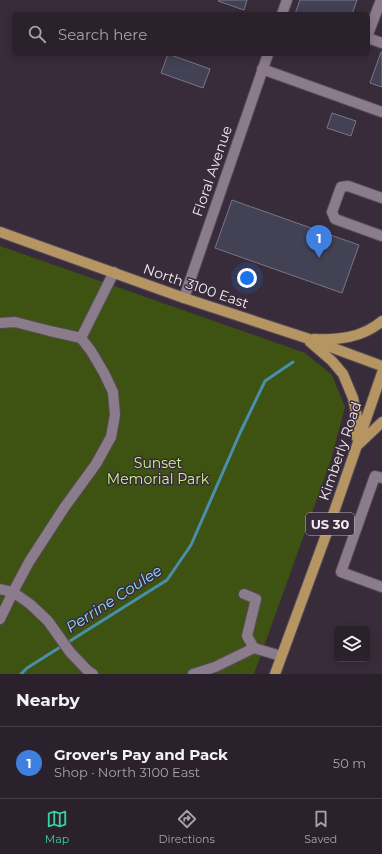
<!DOCTYPE html>
<html lang="en">
<head>
<meta charset="utf-8">
<style>
	:root { --surface:#2b212c; --page:#332934; --text:#f1f3f6; --muted:#a6a3a9; --line:#473e48; --accent:#35d4a7 }
	body { margin:0; font-family:Montserrat,sans-serif; background:var(--page); color:var(--text) }
	.controls { position:absolute; right:12px; bottom:12px; display:grid; overflow:hidden; border-radius:6px; box-shadow:0 2px 10px #0003 }
	.controls button { width:36px; height:36px; display:grid; place-items:center; padding:0; border:0; border-bottom:1px solid var(--line); background:var(--surface); color:var(--text); font:20px sans-serif }
	.you { position:absolute; left:247px; top:278px; width:14px; height:14px; margin:-10px; border:3px solid #fff; border-radius:50%; background:#1a73e8; box-shadow:0 0 0 6px #1a73e833 }
	.badge { display:grid; place-items:center; width:26px; height:26px; border-radius:50%; background:var(--accent); color:#fff; font-size:13px; font-weight:700 }
	.pin { position:absolute; translate:-50% -33px; filter:drop-shadow(0 1px 2px #0008) }
	.pin::after { content:''; position:absolute; top:21px; width:14px; height:12px; background:inherit; clip-path:polygon(0 0,100% 0,50% 100%) }
	.list { margin:0; padding:0; list-style:none }
	h2 { display:flex; justify-content:space-between; align-items:center; height:52px; margin:0; padding:0 16px; font-size:17px }
	h2 small { font-size:13px; font-weight:400; color:var(--muted) }
	.list li { display:grid; grid-template-columns:26px 1fr auto; gap:12px; align-items:center; box-sizing:border-box; height:72px; padding:0 16px; border-top:1px solid var(--line) }
	.list b { display:block; font-size:15px; white-space:nowrap }
	.list p { margin:0; font-size:13px; white-space:nowrap; color:var(--muted) }
	.list em { font-size:13px; font-style:normal; color:var(--muted) }
	.icon { flex:none; width:22px; height:22px; fill:none; stroke:currentColor; stroke-width:2; stroke-linecap:round; stroke-linejoin:round }
	.map { position:relative; flex:none; width:382px; height:674px; overflow:hidden }
	.search { position:absolute; background:var(--surface); box-shadow:0 2px 10px #0003; left:12px; right:12px; top:12px; height:44px; display:flex; align-items:center; gap:10px; box-sizing:border-box; padding:0 14px; border-radius:6px; color:var(--muted); font-size:15px }
	.sheet { height:124px; background:var(--surface) }
	nav { display:flex; justify-content:space-around; align-items:center; box-sizing:border-box; height:56px; border-top:1px solid var(--line); background:var(--surface); font-size:11px; color:var(--muted) }
	nav a { display:grid; justify-items:center; gap:2px }
	nav .on { color:var(--accent) }
	.map>svg:first-child { display:block }
	.green { fill:#3e5312 }
	.lines { fill:none; stroke-linecap:round; stroke-linejoin:round }
	.stream { stroke:#498fab; stroke-width:3 }
	.building { fill:#434254; stroke:#77768a }
	.minor-casing { stroke:#574c58; stroke-width:12 }
	.major-casing { stroke:#574c58; stroke-width:12 }
	.minor { stroke:#8b7c8c; stroke-width:10 }
	.major { stroke:#b59561; stroke-width:10 }
	.labels { text-anchor:middle; stroke-width:3; stroke-linejoin:round; paint-order:stroke }
	.shield { fill:#392c3a; stroke:#bab1bc; stroke-width:1 }
	.shield-label { font-size:13px; font-weight:bold; fill:#f2eaf3 }
	.street-label { font-size:14px; fill:#f2eaf3; stroke:#392c3a }
	.park-label { font-size:14px; fill:#c8f47f; stroke:#392c3a }
	.water-label { font-size:15px; font-style:italic; fill:#8dd9fe; stroke:#392c3a }
</style>
</head>
<body>
<div class="map">
<svg width="382" height="674" viewBox="0 0 382 674">
	<rect width="100%" height="100%" fill="#392c3a"/>
	<!-- green -->
	<path class="green" d="M 0,246 L 305,353 L 332,375 L 345,407 L 331,460 L 254,674 L 0,674 Z"/>
	<g class="lines">
		<!-- stream -->
		<path class="stream" d="M 21,674 L 27,668 L 167,580 L 191,545 L 240,433 L 265,381 L 293,362"/>
	</g>
	<!-- building -->
	<g class="building">
		<path d="M 219,0 L 247,0 L 244,10 L 218,1 Z"/>
		<path d="M 300,0 L 357,0 L 352,14 L 295,14 Z"/>
		<path d="M 381,52 L 382,52 L 382,87 L 370,83 Z"/>
		<path d="M 168,54 L 210,69 L 203,88 L 161,73 Z"/>
		<path d="M 332,113 L 356,121 L 351,136 L 327,128 Z"/>
		<path d="M 232,200 L 359,245 L 342,293 L 215,248 Z"/>
	</g>
	<g class="lines">
		<defs>
			<g id="minor">
				<path d="M 282,14 L 287,0"/>
				<path d="M 368,34 L 381,0"/>
				<path d="M 368,38 L 382,43"/>
				<path d="M 262,69 L 382,112"/>
				<path d="M 382,198 L 348,186 L 341,187 L 332,212 L 335,219 L 382,236"/>
				<path d="M 184,298 L 268,54"/>
				<path d="M 0,323 L 15,322 L 50,331 L 81,338 L 91,351 L 104,373 L 113,392 L 115,415 L 111,437 L 96,464 L 64,508 L 29,562 L 13,592 L 30,604 L 48,621 L 70,652 L 88,671 L 93,674"/>
				<path d="M 81,338 L 114,272"/>
				<path d="M 382,478 L 375,476 L 341,572 L 382,587"/>
				<path d="M 0,589 L 13,592 L 0,619"/>
				<path d="M 244,594 L 256,599 L 247,636 L 254,648"/>
				<path d="M 193,674 L 215,667 L 254,648 L 281,656"/>
			</g>
			<g id="major">
				<path d="M 0,232 L 184,298 L 306,338 L 382,366"/>
				<path d="M 314,339 C 338,340 362,338 382,321"/>
				<path d="M 310,342 L 332,361 L 343,374 L 353,398 L 357,417 L 357,438"/>
				<path d="M 359,444 L 382,422"/>
				<path d="M 275,674 L 326,535 L 382,373"/>
			</g>
		</defs>
		<!-- minor casing -->
		<use href="#minor" class="minor-casing"/>
		<!-- major casing -->
		<use href="#major" class="major-casing"/>
		<!-- minor -->
		<use href="#minor" class="minor"/>
		<!-- major -->
		<use href="#major" class="major"/>
	</g>
	<g class="labels">
		<!-- shield labels -->
		<rect class="shield" x="306" y="513" width="48" height="22" rx="3"/>
		<g class="shield-label">
			<text x="330" y="529">US 30</text>
		</g>
		<!-- street labels -->
		<g class="street-label">
			<text transform="translate(212 171) rotate(-71)" y="5">Floral Avenue</text>
			<text transform="translate(196 286) rotate(19)" y="5">North 3100 East</text>
			<text transform="translate(340 451) rotate(-71)" y="5">Kimberly Road</text>
		</g>
		<!-- park labels -->
		<g class="park-label">
			<text x="158" y="468">Sunset<tspan x="158" dy="16">Memorial Park</tspan></text>
		</g>
		<!-- water labels -->
		<g class="water-label">
			<text transform="translate(114 599) rotate(-33)" y="5">Perrine Coulee</text>
		</g>
	</g>
</svg>
<div class="controls">
<button><svg class="icon" aria-label="layers" viewBox="0 0 24 24"><path d="M12 4l9 5-9 5-9-5zM3 14l9 5 9-5"/></svg></button>
</div>
<div class="you"></div>
<div class="pin badge" style="left:319px;top:258px;background:#3f7fe0">1</div>
<div class="search"><svg class="icon" aria-label="search" viewBox="0 0 24 24"><circle cx="10" cy="10" r="6"/><path d="M15 15l6 6"/></svg>Search here</div>
</div>
<section class="sheet">
<h2>Nearby<small></small></h2>
<ul class="list">
<li><span class="badge" style="background:#3f7fe0">1</span><div><b>Grover's Pay and Pack</b><p>Shop · North 3100 East</p></div><em>50 m</em></li>
</ul>
</section>
<nav>
<a class="on"><svg class="icon" aria-label="map" viewBox="0 0 24 24"><path d="M3 6l6-2 6 2 6-2v14l-6 2-6-2-6 2zM9 4v14M15 6v14"/></svg>Map</a>
<a><svg class="icon" aria-label="directions" viewBox="0 0 24 24"><path d="M12 3l9 9-9 9-9-9zM9 14v-3h6M13 9l2 2-2 2"/></svg>Directions</a>
<a><svg class="icon" aria-label="saved" viewBox="0 0 24 24"><path d="M7 4h10v16l-5-4-5 4z"/></svg>Saved</a>
</nav>
</body>
</html>
